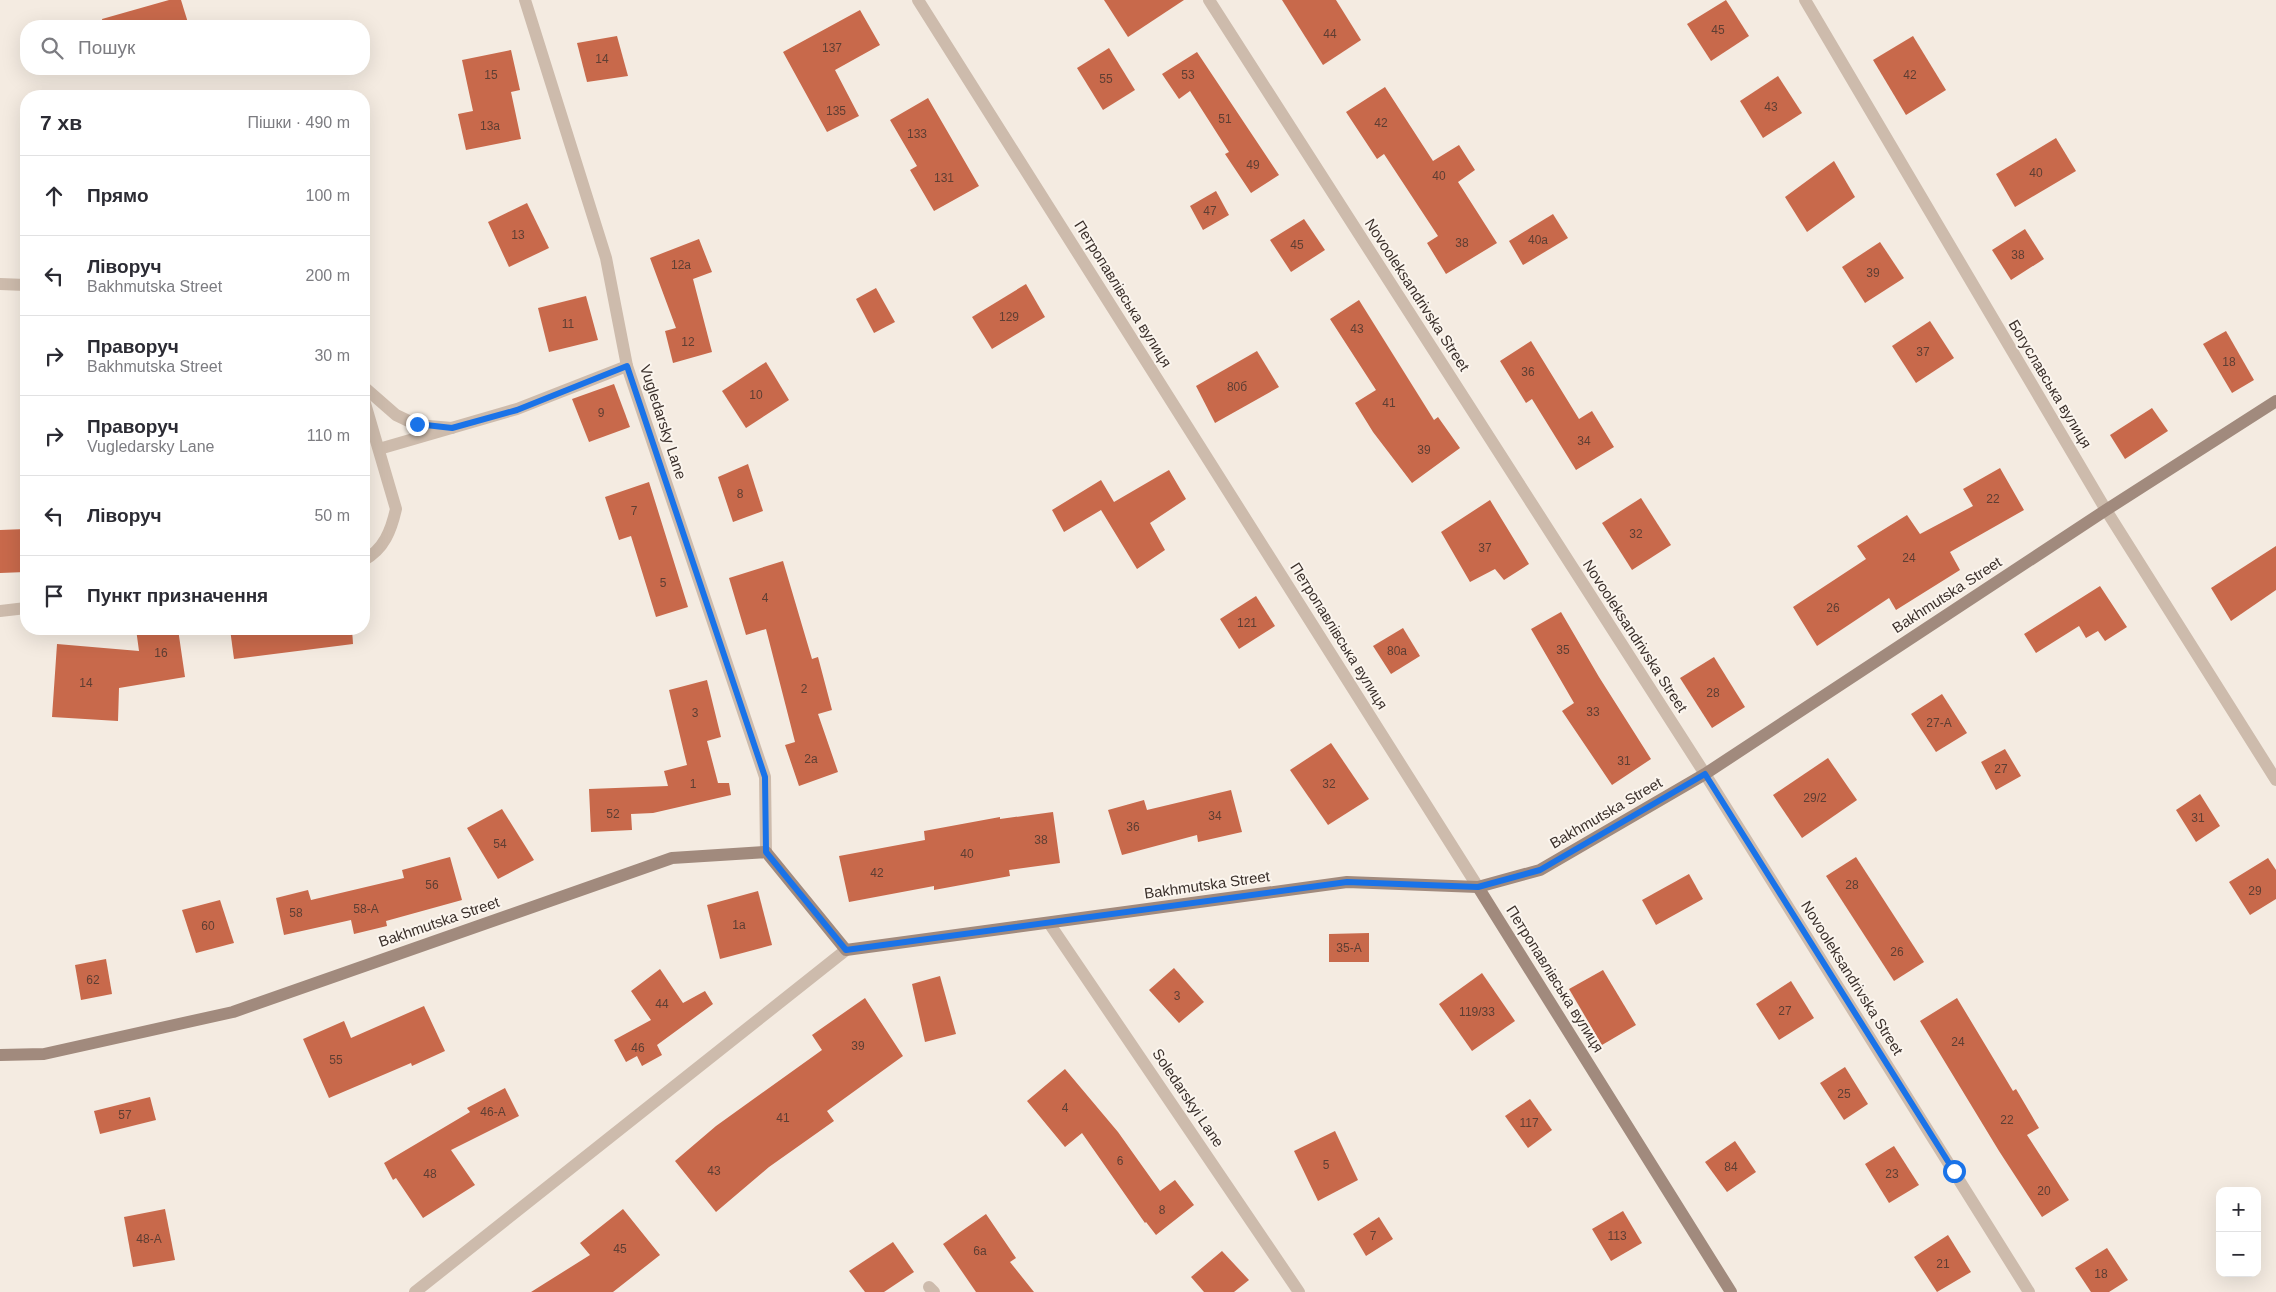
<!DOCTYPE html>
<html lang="uk">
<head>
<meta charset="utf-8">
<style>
	:root { --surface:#fff; --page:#f2f2f3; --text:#2b2b33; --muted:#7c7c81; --line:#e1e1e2 }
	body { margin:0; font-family:Helvetica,sans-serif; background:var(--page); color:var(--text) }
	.controls { position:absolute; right:15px; bottom:15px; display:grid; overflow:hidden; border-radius:10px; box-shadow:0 5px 20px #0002 }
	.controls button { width:45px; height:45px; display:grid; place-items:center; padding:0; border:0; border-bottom:1px solid var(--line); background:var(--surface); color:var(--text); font:25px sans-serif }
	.stop { position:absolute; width:15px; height:15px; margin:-11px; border:4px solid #1a73e8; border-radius:50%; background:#fff }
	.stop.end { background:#1a73e8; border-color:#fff; box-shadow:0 1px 5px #0008 }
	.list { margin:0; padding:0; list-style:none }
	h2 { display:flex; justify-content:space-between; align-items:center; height:65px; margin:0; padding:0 20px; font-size:21px }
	h2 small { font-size:16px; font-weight:400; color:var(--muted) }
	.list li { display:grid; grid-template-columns:32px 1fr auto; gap:15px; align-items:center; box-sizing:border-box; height:80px; padding:0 20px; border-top:1px solid var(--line) }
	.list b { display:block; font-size:19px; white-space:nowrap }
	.list p { margin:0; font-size:16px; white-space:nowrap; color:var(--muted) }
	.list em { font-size:16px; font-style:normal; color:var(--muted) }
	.icon { flex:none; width:28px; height:28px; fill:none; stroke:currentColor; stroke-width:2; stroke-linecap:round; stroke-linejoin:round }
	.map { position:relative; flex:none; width:2276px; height:1292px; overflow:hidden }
	.search { position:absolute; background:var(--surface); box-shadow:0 5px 20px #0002; left:20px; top:20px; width:350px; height:55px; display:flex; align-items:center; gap:12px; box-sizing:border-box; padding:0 18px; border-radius:20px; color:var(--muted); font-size:19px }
	.panel { position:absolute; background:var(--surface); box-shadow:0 5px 20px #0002; left:20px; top:90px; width:350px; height:545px; border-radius:20px }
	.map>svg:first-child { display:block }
	.building { fill:#c8694b }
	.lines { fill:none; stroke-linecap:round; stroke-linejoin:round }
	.lane { stroke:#cdbbac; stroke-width:12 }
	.street { stroke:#cdbbac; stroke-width:12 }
	.secondary { stroke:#a18a7d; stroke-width:12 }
	.route { stroke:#1a73e8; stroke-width:6 }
	.labels { text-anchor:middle; stroke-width:4; stroke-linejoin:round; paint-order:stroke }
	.number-label { font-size:12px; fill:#5e3e33 }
	.street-label { font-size:15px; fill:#3b302b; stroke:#fbf5ee }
</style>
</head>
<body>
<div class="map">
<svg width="2276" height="1292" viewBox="0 0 2276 1292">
	<rect width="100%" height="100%" fill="#f4ebe1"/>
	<!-- building -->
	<g class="building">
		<path d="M 169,0 L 181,0 L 189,26 L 103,26 L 102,19 Z"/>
		<path d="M 1104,0 L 1184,0 L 1128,37 Z"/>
		<path d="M 1282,0 L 1336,0 L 1361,40 L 1323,65 Z"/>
		<path d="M 1726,0 L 1749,36 L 1711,61 L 1687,24 Z"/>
		<path d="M 860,10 L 880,45 L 835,70 L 859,116 L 827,132 L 783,52 Z"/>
		<path d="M 617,36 L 628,76 L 587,82 L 577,43 Z"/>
		<path d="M 1913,36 L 1946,90 L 1906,115 L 1873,60 Z"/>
		<path d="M 1109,48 L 1135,90 L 1103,110 L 1077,68 Z"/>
		<path d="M 511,50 L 520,90 L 511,92 L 521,139 L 466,150 L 458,114 L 473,111 L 462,60 Z"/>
		<path d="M 1197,52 L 1279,175 L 1251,193 L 1225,154 L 1229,152 L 1190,91 L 1179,99 L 1162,74 Z"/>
		<path d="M 1778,76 L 1802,113 L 1763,138 L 1740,101 Z"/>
		<path d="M 1385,87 L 1433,161 L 1459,145 L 1475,170 L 1458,182 L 1497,243 L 1446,274 L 1427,243 L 1438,236 L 1384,154 L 1377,159 L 1346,112 Z"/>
		<path d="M 928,98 L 979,186 L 934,211 L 910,170 L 917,166 L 890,120 Z"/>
		<path d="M 2056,138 L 2076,171 L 2015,207 L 1996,174 Z"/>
		<path d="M 1834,161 L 1855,197 L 1807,232 L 1785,197 Z"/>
		<path d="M 1216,191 L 1229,215 L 1203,230 L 1190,206 Z"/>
		<path d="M 527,203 L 549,248 L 509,267 L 488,222 Z"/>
		<path d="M 1553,214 L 1568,238 L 1523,265 L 1509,241 Z"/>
		<path d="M 1304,219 L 1325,250 L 1291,272 L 1270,240 Z"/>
		<path d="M 2025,229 L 2044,259 L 2011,280 L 1992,250 Z"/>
		<path d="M 699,239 L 712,272 L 693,279 L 712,352 L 673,363 L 665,331 L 676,328 L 650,258 Z"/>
		<path d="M 1880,242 L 1904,278 L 1865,303 L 1842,267 Z"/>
		<path d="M 1026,284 L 1045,317 L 992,349 L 972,317 Z"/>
		<path d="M 876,288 L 895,322 L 874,333 L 856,299 Z"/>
		<path d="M 586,296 L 598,340 L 549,352 L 538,308 Z"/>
		<path d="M 1359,300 L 1434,420 L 1438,417 L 1460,448 L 1412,483 L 1373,432 L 1355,403 L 1376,390 L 1330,319 Z"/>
		<path d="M 1930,321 L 1954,358 L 1916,383 L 1892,346 Z"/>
		<path d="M 2226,331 L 2254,380 L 2232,393 L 2203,344 Z"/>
		<path d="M 1531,341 L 1579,419 L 1592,411 L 1614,447 L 1576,470 L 1532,399 L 1526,403 L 1500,361 Z"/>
		<path d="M 1257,351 L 1279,387 L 1215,423 L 1196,386 Z"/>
		<path d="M 766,362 L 789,400 L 746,428 L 722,391 Z"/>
		<path d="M 614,384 L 630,427 L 589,442 L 572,399 Z"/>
		<path d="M 2152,408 L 2168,431 L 2125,459 L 2110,435 Z"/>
		<path d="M 748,464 L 763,511 L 733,522 L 718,477 Z"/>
		<path d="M 2000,468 L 2024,510 L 1950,552 L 1960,570 L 1896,610 L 1889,598 L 1817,646 L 1793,607 L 1866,559 L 1857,546 L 1907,515 L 1920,534 L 1973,506 L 1963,489 Z"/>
		<path d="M 1169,470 L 1186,499 L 1150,523 L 1165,550 L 1137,569 L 1101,510 L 1064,532 L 1052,510 L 1101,480 L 1114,502 Z"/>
		<path d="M 649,482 L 688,607 L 656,617 L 631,536 L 619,540 L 605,497 Z"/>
		<path d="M 1641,498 L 1671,545 L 1632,570 L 1602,523 Z"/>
		<path d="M 1490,500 L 1529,564 L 1504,580 L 1495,569 L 1470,582 L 1441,532 Z"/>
		<path d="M 26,529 L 26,572 L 0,573 L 0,530 Z"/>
		<path d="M 2276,546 L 2276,590 L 2231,621 L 2211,588 Z"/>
		<path d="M 783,561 L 812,659 L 818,657 L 832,710 L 818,714 L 838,772 L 799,786 L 785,745 L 795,742 L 766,629 L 746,635 L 729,578 Z"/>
		<path d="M 2100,586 L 2127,627 L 2105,641 L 2098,631 L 2086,638 L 2079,626 L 2036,653 L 2024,634 Z"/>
		<path d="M 1256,596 L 1275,626 L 1239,649 L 1220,619 Z"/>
		<path d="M 1561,612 L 1599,677 L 1651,759 L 1612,785 L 1562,711 L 1574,703 L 1531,629 Z"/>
		<path d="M 1403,628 L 1420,656 L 1391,674 L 1373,646 Z"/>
		<path d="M 136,629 L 178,629 L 185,677 L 119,688 L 118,721 L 52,717 L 57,644 L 139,651 Z"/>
		<path d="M 230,629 L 352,629 L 353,644 L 234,659 Z"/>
		<path d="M 1714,657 L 1745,707 L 1712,728 L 1680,678 Z"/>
		<path d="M 707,680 L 721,737 L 707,741 L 718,783 L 729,783 L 731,795 L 653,813 L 631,814 L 632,830 L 591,832 L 589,789 L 668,786 L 664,771 L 687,765 L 669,690 Z"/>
		<path d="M 1942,694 L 1967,733 L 1936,752 L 1911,714 Z"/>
		<path d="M 1331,743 L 1369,799 L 1328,825 L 1290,770 Z"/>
		<path d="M 2005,749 L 2021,776 L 1996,790 L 1981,762 Z"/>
		<path d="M 1828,758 L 1857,800 L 1802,838 L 1773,795 Z"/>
		<path d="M 1231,790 L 1242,832 L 1198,842 L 1197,835 L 1122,855 L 1108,810 L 1144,800 L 1147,810 Z"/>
		<path d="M 2200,794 L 2220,826 L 2196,842 L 2176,810 Z"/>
		<path d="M 502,809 L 534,860 L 498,879 L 467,828 Z"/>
		<path d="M 1053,812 L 1060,863 L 1009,870 L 1010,876 L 934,890 L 934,886 L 849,902 L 839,856 L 925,840 L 924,831 L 1000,817 L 1000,819 Z"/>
		<path d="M 450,857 L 462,900 L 386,921 L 387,926 L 354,934 L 351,920 L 284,935 L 276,898 L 308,890 L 311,900 L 404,878 L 402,870 Z"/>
		<path d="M 1856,857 L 1924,962 L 1894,981 L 1826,876 Z"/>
		<path d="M 2268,858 L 2276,870 L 2276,899 L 2250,915 L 2229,882 Z"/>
		<path d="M 1689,874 L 1703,899 L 1656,925 L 1642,900 Z"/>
		<path d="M 758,891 L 772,945 L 720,959 L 707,905 Z"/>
		<path d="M 220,900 L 234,943 L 196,953 L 182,910 Z"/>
		<path d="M 1369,933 L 1369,962 L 1329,962 L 1329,934 Z"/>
		<path d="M 106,959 L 112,994 L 81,1000 L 75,965 Z"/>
		<path d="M 1174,968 L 1204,1002 L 1179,1023 L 1149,990 Z"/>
		<path d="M 660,969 L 683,1003 L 705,991 L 713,1004 L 657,1045 L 662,1055 L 642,1066 L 637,1056 L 626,1062 L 614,1040 L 651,1020 L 631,991 Z"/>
		<path d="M 1603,970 L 1636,1025 L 1602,1045 L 1569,989 Z"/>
		<path d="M 1482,973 L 1515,1021 L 1472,1051 L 1439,1004 Z"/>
		<path d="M 940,976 L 956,1034 L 925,1042 L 912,984 Z"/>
		<path d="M 1791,981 L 1814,1018 L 1779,1040 L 1756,1004 Z"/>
		<path d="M 865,998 L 903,1056 L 827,1111 L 834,1121 L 769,1167 L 716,1212 L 675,1161 L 716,1126 L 822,1050 L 812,1035 Z"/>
		<path d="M 1957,998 L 2013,1091 L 2016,1089 L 2039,1128 L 2027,1135 L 2069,1200 L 2042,1217 L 1999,1151 L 1920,1021 Z"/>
		<path d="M 424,1006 L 445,1051 L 412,1066 L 411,1063 L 329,1098 L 303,1039 L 344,1021 L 351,1038 Z"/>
		<path d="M 1845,1067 L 1868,1104 L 1844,1120 L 1820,1083 Z"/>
		<path d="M 1065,1069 L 1118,1132 L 1160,1191 L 1175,1180 L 1194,1205 L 1156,1235 L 1146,1222 L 1145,1223 L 1082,1133 L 1065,1147 L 1027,1101 Z"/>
		<path d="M 505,1088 L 519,1116 L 451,1150 L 475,1185 L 423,1218 L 396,1178 L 393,1180 L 384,1163 L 470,1112 L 467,1108 Z"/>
		<path d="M 150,1097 L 156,1120 L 100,1134 L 94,1111 Z"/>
		<path d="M 1530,1099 L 1552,1130 L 1528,1148 L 1505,1116 Z"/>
		<path d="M 1335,1131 L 1358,1180 L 1318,1201 L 1294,1151 Z"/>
		<path d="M 1735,1141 L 1756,1172 L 1727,1192 L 1705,1162 Z"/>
		<path d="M 1894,1146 L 1919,1185 L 1889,1203 L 1865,1164 Z"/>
		<path d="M 165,1209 L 175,1260 L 133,1267 L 124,1217 Z"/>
		<path d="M 623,1209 L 660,1255 L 613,1292 L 531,1292 L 590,1255 L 580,1243 Z"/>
		<path d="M 1623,1211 L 1642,1243 L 1611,1261 L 1592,1229 Z"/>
		<path d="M 986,1214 L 1016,1258 L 1010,1262 L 1034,1292 L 976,1292 L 943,1244 Z"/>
		<path d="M 1379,1217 L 1393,1239 L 1366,1256 L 1353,1234 Z"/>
		<path d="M 1948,1235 L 1971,1272 L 1937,1292 L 1914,1257 Z"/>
		<path d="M 893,1242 L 914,1272 L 884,1292 L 865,1292 L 849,1271 Z"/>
		<path d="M 2107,1248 L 2128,1280 L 2109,1292 L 2091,1292 L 2075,1268 Z"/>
		<path d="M 1222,1251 L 1249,1280 L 1234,1292 L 1204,1292 L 1191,1277 Z"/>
	</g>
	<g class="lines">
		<!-- lane -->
		<g class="lane">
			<path d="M 364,387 L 396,415 L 417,425 L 452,428"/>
			<path d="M 929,1287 L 934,1292"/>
		</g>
		<!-- street -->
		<g class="street">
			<path d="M 525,0 L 606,258 L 627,366 L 765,777 L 766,852"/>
			<path d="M 918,0 L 1478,887"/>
			<path d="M 1209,0 L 1705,774 L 2029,1292"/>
			<path d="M 1805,0 L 2106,510 L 2276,780"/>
			<path d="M 0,284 L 26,285"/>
			<path d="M 364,400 L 396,509 C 391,531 384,549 364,560"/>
			<path d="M 379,449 L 517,409 L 627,366"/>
			<path d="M 0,611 L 26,608"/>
			<path d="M 1049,923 L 1299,1292"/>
			<path d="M 415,1292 L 846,950"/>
		</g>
		<!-- secondary -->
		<g class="secondary">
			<path d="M 1478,887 L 1731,1292"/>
			<path d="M 0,1055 L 44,1054 L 233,1012 L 672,858 L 766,852 L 846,950 L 1347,882 L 1478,887 L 1540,870 L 1705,774 L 2106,510 L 2276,401"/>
		</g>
	</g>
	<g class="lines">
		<!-- route -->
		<path class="route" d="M 417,424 L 452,428 L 517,410 L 627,366 L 765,777 L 766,852 L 846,950 L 1347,882 L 1478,887 L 1540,870 L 1705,774 L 1954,1171"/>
	</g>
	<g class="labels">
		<!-- number labels -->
		<g class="number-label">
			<text x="1718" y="34">45</text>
			<text x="1330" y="38">44</text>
			<text x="832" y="52">137</text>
			<text x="602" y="63">14</text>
			<text x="491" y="79">15</text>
			<text x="1188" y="79">53</text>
			<text x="1910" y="79">42</text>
			<text x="1106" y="83">55</text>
			<text x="1771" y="111">43</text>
			<text x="836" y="115">135</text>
			<text x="1225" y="123">51</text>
			<text x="1381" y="127">42</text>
			<text x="490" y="130">13а</text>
			<text x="917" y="138">133</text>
			<text x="1253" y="169">49</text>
			<text x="2036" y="177">40</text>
			<text x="1439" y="180">40</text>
			<text x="944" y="182">131</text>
			<text x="1210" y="215">47</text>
			<text x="518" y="239">13</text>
			<text x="1538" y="244">40а</text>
			<text x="1462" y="247">38</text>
			<text x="1297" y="249">45</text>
			<text x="2018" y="259">38</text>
			<text x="681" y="269">12а</text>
			<text x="1873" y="277">39</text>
			<text x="1009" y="321">129</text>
			<text x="568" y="328">11</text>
			<text x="1357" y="333">43</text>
			<text x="688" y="346">12</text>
			<text x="1923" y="356">37</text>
			<text x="2229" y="366">18</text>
			<text x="1528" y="376">36</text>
			<text x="1237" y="391">80б</text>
			<text x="756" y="399">10</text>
			<text x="1389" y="407">41</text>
			<text x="601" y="417">9</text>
			<text x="1584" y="445">34</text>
			<text x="1424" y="454">39</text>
			<text x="740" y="498">8</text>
			<text x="1993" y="503">22</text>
			<text x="634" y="515">7</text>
			<text x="1636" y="538">32</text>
			<text x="1485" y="552">37</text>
			<text x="1909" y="562">24</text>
			<text x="663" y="587">5</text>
			<text x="765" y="602">4</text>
			<text x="1833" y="612">26</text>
			<text x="1247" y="627">121</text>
			<text x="1563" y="654">35</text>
			<text x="1397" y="655">80а</text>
			<text x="161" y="657">16</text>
			<text x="86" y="687">14</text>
			<text x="804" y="693">2</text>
			<text x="1713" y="697">28</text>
			<text x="1593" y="716">33</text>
			<text x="695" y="717">3</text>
			<text x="1939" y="727">27-А</text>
			<text x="811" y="763">2а</text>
			<text x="1624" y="765">31</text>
			<text x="2001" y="773">27</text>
			<text x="693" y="788">1</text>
			<text x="1329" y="788">32</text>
			<text x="1815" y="802">29/2</text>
			<text x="613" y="818">52</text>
			<text x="1215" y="820">34</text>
			<text x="2198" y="822">31</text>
			<text x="1133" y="831">36</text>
			<text x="1041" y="844">38</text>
			<text x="500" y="848">54</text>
			<text x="967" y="858">40</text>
			<text x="877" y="877">42</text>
			<text x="432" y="889">56</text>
			<text x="1852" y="889">28</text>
			<text x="2255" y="895">29</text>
			<text x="366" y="913">58-А</text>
			<text x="296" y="917">58</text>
			<text x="739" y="929">1а</text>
			<text x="208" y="930">60</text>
			<text x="1349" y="952">35-А</text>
			<text x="1897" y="956">26</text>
			<text x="93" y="984">62</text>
			<text x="1177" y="1000">3</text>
			<text x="662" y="1008">44</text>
			<text x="1785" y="1015">27</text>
			<text x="1477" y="1016">119/33</text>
			<text x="1958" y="1046">24</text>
			<text x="858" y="1050">39</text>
			<text x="638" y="1052">46</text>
			<text x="336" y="1064">55</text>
			<text x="1844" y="1098">25</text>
			<text x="1065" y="1112">4</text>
			<text x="493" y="1116">46-А</text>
			<text x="125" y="1119">57</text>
			<text x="783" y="1122">41</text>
			<text x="2007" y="1124">22</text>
			<text x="1529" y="1127">117</text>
			<text x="1120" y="1165">6</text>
			<text x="1326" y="1169">5</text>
			<text x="1731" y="1171">84</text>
			<text x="714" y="1175">43</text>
			<text x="430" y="1178">48</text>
			<text x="1892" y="1178">23</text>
			<text x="2044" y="1195">20</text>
			<text x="1162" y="1214">8</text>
			<text x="1373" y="1240">7</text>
			<text x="1617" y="1240">113</text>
			<text x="149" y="1243">48-А</text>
			<text x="620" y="1253">45</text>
			<text x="980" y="1255">6а</text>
			<text x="1943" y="1268">21</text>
			<text x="2101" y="1278">18</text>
		</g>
		<!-- street labels -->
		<g class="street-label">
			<text transform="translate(1123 294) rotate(58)" y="5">Петропавлівська вулиця</text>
			<text transform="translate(1417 295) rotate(57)" y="5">Novooleksandrivska Street</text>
			<text transform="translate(2050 384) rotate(59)" y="5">Богуславська вулиця</text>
			<text transform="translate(663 422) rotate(72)" y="5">Vugledarsky Lane</text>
			<text transform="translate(1947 595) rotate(-33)" y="5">Bakhmutska Street</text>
			<text transform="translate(1339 636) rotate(58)" y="5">Петропавлівська вулиця</text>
			<text transform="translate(1635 636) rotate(57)" y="5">Novooleksandrivska Street</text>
			<text transform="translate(1606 813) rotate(-30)" y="5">Bakhmutska Street</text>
			<text transform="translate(1207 885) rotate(-8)" y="5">Bakhmutska Street</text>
			<text transform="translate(439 922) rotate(-19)" y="5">Bakhmutska Street</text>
			<text transform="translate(1852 978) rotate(58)" y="5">Novooleksandrivska Street</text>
			<text transform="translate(1555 979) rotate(58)" y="5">Петропавлівська вулиця</text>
			<text transform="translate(1188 1098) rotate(56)" y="5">Soledarskyi Lane</text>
		</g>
	</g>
</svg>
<div class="controls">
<button>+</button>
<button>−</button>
</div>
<div class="stop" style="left:1954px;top:1171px"></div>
<div class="stop end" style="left:417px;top:424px"></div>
<div class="search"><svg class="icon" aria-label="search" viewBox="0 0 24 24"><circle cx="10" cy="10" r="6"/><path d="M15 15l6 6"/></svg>Пошук</div>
<section class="panel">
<h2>7 хв<small>Пішки · 490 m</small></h2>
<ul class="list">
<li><svg class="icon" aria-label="ahead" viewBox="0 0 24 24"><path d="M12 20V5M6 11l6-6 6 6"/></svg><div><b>Прямо</b></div><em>100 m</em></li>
<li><svg class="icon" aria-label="left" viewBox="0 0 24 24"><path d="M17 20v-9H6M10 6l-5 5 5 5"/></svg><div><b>Ліворуч</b><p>Bakhmutska Street</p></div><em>200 m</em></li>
<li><svg class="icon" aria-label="right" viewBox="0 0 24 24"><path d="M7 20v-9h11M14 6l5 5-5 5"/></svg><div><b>Праворуч</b><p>Bakhmutska Street</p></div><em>30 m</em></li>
<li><svg class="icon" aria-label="right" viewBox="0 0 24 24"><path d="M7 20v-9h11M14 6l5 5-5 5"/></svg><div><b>Праворуч</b><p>Vugledarsky Lane</p></div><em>110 m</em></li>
<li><svg class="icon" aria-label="left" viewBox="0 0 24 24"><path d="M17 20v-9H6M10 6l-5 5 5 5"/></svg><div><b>Ліворуч</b></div><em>50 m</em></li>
<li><svg class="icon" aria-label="arrive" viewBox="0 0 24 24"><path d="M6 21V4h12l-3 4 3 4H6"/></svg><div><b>Пункт призначення</b></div></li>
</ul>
</section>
</div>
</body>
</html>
